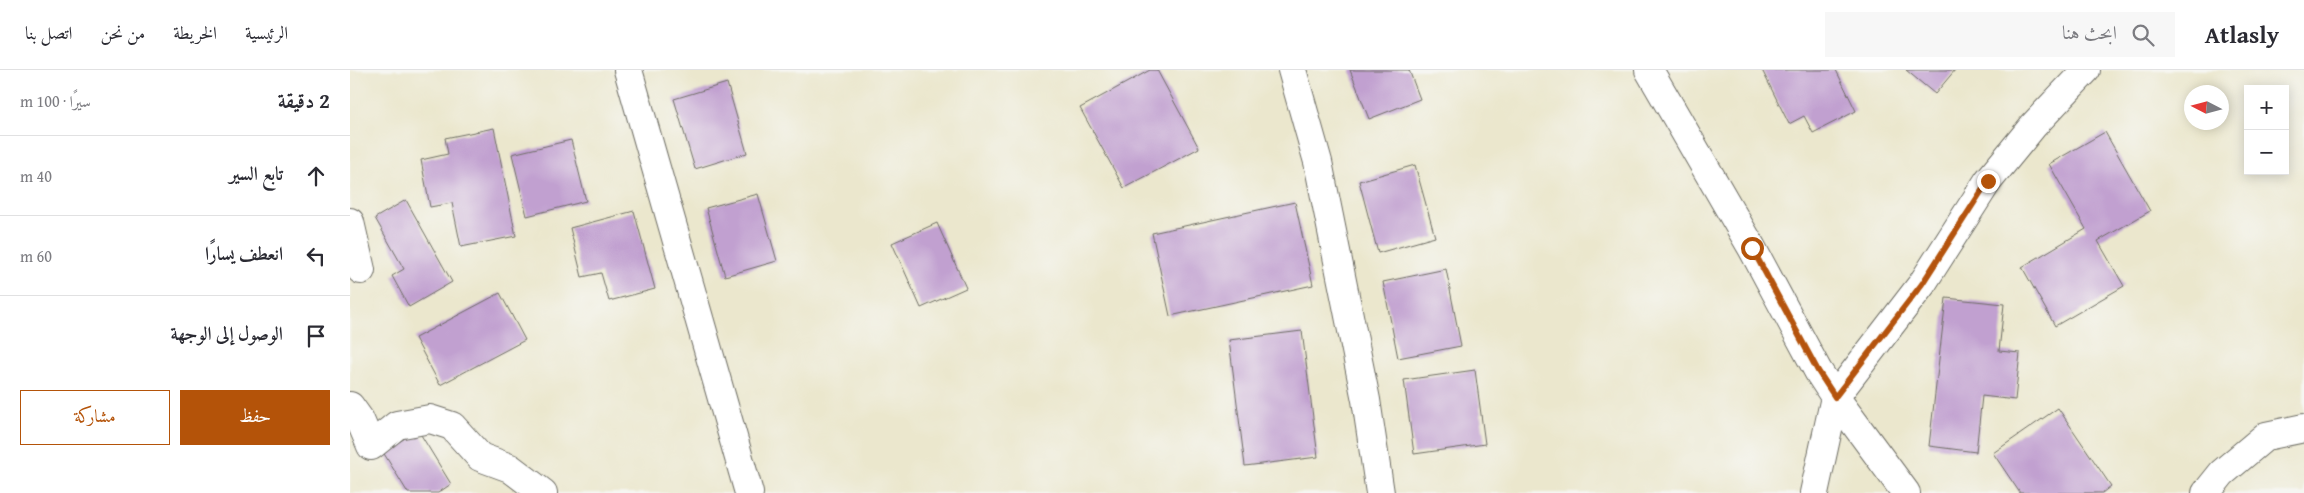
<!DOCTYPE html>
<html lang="ar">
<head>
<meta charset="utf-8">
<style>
	:root { --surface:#fff; --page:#f7f7f7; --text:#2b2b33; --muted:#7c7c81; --line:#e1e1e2; --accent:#b45309 }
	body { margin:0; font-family:"Gentium Book Plus",Amiri,serif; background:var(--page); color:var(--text); direction:rtl }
	.controls { position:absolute; right:15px; top:15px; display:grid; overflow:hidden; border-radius:0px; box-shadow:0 2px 12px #0003 }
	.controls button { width:45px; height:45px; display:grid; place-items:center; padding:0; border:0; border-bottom:1px solid var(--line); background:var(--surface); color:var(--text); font:25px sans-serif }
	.compass { position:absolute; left:1834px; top:15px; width:45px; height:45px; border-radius:50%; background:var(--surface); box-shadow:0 2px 12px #0003; rotate:276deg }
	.stop { position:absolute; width:15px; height:15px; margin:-11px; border:4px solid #b45309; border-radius:50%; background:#fff }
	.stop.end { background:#b45309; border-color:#fff; box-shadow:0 1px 5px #0008 }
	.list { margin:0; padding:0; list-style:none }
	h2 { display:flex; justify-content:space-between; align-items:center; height:65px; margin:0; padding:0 20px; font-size:21px }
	h2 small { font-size:16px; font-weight:400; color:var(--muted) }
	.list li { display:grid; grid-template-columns:32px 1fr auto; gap:15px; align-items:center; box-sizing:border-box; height:80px; padding:0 20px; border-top:1px solid var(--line) }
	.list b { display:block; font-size:19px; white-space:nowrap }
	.list em { font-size:16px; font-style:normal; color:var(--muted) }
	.actions { display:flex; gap:10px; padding:15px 20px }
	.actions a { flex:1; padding:11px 0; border:1px solid var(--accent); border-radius:0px; text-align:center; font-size:18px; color:var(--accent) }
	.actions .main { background:var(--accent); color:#fff }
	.icon { flex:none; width:28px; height:28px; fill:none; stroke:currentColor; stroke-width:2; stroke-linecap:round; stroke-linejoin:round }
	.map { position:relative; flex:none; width:1954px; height:423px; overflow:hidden; direction:ltr }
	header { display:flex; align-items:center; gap:30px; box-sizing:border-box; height:70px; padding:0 25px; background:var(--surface); border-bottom:1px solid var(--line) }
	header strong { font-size:24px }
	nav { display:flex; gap:28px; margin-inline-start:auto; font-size:18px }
	.search { width:350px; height:45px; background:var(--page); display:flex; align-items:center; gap:12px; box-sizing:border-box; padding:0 18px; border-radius:0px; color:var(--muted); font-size:19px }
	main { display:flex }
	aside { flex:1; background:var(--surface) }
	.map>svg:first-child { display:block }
	.building { fill:#c1a0d0 }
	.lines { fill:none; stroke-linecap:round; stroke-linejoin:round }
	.minor-casing { stroke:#6e6d64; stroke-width:30 }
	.secondary-casing { stroke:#6e6d64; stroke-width:30 }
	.minor { stroke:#fff; stroke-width:28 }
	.secondary { stroke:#fff; stroke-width:28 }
	.route { stroke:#b45309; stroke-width:6 }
</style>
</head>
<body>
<header>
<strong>Atlasly</strong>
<div class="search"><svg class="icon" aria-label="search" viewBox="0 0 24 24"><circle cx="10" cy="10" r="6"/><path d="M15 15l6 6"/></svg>ابحث هنا</div>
<nav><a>الرئيسية</a><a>الخريطة</a><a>من نحن</a><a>اتصل بنا</a></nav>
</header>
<main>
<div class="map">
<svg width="1954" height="423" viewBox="0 0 1954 423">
	<rect width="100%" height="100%" fill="#f6f6f2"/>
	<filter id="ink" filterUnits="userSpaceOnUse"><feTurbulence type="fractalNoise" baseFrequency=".02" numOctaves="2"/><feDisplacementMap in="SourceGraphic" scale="10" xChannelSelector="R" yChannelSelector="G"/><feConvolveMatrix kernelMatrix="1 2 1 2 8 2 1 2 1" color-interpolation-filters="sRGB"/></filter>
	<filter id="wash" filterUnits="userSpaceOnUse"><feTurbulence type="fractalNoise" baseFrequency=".0096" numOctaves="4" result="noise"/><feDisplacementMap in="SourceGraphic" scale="20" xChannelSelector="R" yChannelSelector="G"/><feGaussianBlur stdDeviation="1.12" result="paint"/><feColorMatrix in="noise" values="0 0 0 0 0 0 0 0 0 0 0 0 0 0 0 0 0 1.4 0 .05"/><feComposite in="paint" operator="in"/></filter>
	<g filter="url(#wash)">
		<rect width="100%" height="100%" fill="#ebe7cd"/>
		<g id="blocks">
			<!-- building -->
			<g class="building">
				<path d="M 800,0 L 807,0 L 849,78 L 774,118 L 730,38 Z"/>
				<path d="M 1000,0 L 1059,0 L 1070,29 L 1019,49 Z"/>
				<path d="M 1412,0 L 1486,0 L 1506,41 L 1463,63 L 1454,46 L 1439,54 Z"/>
				<path d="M 1556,0 L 1605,0 L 1585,24 Z"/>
				<path d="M 377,13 L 397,83 L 345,99 L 324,29 Z"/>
				<path d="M 144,58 L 166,166 L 111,177 L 102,133 L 80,137 L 71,90 L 98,84 L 95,68 Z"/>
				<path d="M 1755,62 L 1800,141 L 1748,171 L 1774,216 L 1705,256 L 1672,197 L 1736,159 L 1699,94 Z"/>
				<path d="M 221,70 L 236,131 L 177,146 L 162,84 Z"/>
				<path d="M 1065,95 L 1085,167 L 1028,183 L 1009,111 Z"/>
				<path d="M 408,124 L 427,191 L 375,206 L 356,138 Z"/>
				<path d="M 56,130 L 102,212 L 59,237 L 42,206 L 54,199 L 25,148 Z"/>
				<path d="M 945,132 L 963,215 L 820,246 L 802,163 Z"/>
				<path d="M 284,141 L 305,219 L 259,231 L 251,203 L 232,207 L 220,158 Z"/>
				<path d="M 587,153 L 616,218 L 571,238 L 542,173 Z"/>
				<path d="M 1096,199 L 1111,276 L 1048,288 L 1033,212 Z"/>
				<path d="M 150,223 L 175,270 L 90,315 L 65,268 Z"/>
				<path d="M 1596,228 L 1654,234 L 1649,281 L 1670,283 L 1665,330 L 1632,326 L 1626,382 L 1579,376 Z"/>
				<path d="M 952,261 L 968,387 L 895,396 L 879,270 Z"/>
				<path d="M 1125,300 L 1135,374 L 1064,384 L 1054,310 Z"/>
				<path d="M 1708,338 L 1761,416 L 1752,423 L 1670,423 L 1643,383 Z"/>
				<path d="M 68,360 L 101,414 L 88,423 L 58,423 L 33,382 Z"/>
			</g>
		</g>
	</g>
	<g filter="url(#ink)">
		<use href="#blocks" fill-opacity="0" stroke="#6e6d64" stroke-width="1"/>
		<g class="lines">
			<defs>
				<g id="minor">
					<path d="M 278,0 L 399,423"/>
					<path d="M 942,0 L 968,92 L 1016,330 L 1030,423"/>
					<path d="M 0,152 L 11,200"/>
					<path d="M 0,336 L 10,350 L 21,376 L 47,355 L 80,349 L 102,356 L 130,387 L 160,398 L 193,423"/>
					<path d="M 1464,423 L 1485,327 L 1572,214 L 1638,111 L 1683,56 L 1736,0"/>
					<path d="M 1856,423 L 1872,403 L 1916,366 L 1954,358"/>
				</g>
				<path id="secondary" d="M 1299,0 L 1402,178 L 1468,301 L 1485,327 L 1556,423"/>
			</defs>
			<!-- minor casing -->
			<use href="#minor" class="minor-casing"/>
			<!-- secondary casing -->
			<use href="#secondary" class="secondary-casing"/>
			<!-- minor -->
			<use href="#minor" class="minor"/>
			<!-- secondary -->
			<use href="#secondary" class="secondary"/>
		</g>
	</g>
	<g class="lines" filter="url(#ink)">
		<!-- route -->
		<path class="route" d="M 1402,178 L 1468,301 L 1485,327 L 1572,214 L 1638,111"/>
	</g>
</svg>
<div class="controls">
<button>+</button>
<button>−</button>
</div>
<svg class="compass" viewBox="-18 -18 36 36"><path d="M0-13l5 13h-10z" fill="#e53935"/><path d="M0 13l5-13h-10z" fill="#7c7c81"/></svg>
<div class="stop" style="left:1402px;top:178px"></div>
<div class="stop end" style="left:1638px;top:111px"></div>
</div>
<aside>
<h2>2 دقيقة<small>سيرًا · 100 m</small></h2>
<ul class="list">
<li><svg class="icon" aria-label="ahead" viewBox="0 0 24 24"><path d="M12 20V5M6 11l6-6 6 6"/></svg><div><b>تابع السير</b></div><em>40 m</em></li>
<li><svg class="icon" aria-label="left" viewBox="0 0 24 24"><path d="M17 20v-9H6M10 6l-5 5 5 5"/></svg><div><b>انعطف يسارًا</b></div><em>60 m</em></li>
<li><svg class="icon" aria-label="arrive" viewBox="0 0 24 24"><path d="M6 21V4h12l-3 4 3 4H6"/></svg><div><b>الوصول إلى الوجهة</b></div></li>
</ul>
<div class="actions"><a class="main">حفظ</a><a>مشاركة</a></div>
</aside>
</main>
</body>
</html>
